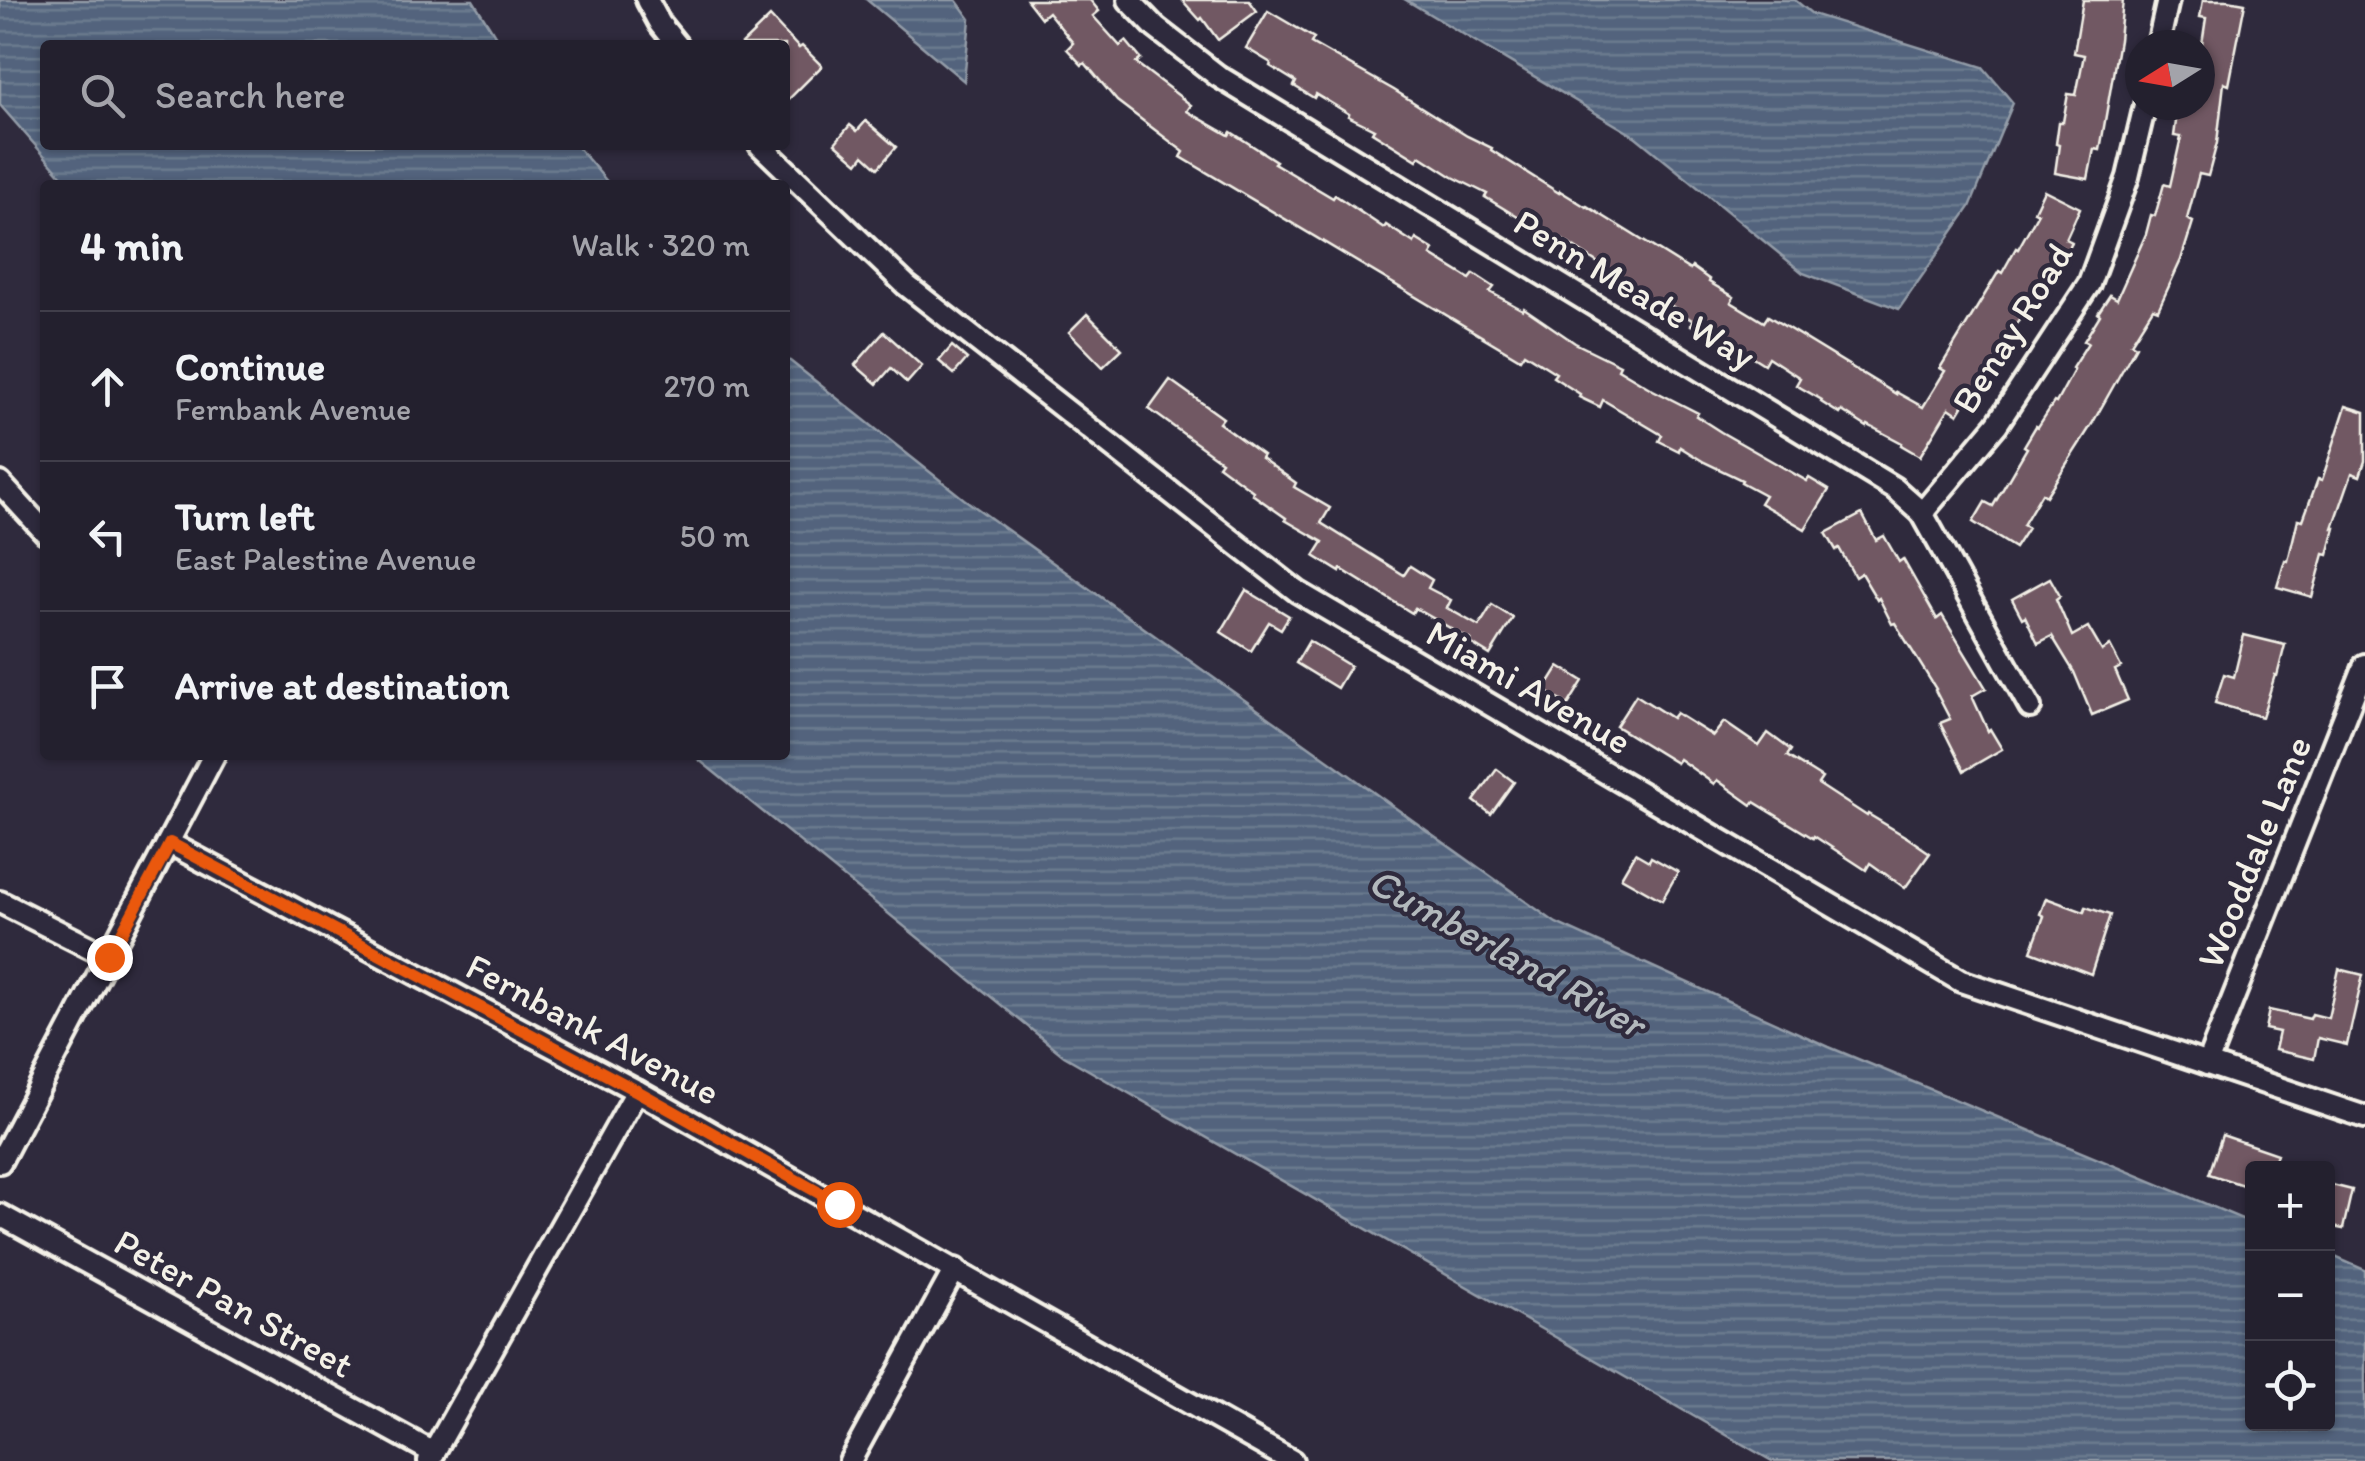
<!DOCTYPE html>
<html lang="en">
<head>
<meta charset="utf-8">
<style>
	:root { --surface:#23202e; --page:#2b2836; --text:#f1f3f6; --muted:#a3a3aa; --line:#403e4a }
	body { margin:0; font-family:Itim,sans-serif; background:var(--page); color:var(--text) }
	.controls { position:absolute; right:30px; bottom:30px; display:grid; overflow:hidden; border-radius:10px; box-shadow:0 2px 8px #0004 }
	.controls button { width:90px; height:90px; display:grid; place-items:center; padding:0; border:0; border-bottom:2px solid var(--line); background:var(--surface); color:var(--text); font:50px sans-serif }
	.compass { position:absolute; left:2125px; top:30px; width:90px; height:90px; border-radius:50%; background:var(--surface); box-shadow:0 2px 8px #0004; rotate:259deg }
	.stop { position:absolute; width:30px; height:30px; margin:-22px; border:8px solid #ea580c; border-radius:50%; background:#fff }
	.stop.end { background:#ea580c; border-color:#fff; box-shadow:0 2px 10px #0008 }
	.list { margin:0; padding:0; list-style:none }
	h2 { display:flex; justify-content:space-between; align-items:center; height:130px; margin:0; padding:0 40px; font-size:42px }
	h2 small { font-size:32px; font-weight:400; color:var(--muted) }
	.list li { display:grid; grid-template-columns:65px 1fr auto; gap:30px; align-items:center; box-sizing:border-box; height:150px; padding:0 40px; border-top:2px solid var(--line) }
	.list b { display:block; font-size:38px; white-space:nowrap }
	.list p { margin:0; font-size:32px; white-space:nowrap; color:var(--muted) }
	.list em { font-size:32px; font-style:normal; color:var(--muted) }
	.icon { flex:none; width:55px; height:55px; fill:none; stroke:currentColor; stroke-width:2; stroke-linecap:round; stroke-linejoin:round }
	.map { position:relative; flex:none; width:2365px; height:1461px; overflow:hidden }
	.search { position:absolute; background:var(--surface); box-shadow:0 2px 8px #0004; left:40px; top:40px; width:750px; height:110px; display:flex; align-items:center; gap:25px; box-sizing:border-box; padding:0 35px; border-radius:10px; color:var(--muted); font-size:38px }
	.panel { position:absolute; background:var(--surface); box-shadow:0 2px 8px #0004; left:40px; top:180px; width:750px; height:580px; border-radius:10px }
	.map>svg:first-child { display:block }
	.water { fill:url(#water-rules); stroke:#939ca8; stroke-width:2.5 }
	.building { fill:#715963; stroke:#f4f1e8; stroke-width:2.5 }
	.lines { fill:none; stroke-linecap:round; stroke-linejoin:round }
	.minor-casing { stroke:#f4f1e8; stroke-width:28 }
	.minor { stroke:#2f2a3d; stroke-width:20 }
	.route { stroke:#ea580c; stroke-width:12 }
	.labels { text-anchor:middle; stroke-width:9; stroke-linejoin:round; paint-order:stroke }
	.street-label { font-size:38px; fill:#f4f1e8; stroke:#2f2a3d }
	.water-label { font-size:40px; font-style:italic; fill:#b3b9bd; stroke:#2f2a3d }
</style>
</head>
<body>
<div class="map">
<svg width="2365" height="1461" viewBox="0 0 2365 1461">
	<defs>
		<pattern id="water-rules" width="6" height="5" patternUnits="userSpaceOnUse" patternTransform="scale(2.5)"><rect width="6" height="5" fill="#52647d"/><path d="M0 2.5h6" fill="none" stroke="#6c7b8f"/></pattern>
	</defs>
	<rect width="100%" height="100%" fill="#2f2a3d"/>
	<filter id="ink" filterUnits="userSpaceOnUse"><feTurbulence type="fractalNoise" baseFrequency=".01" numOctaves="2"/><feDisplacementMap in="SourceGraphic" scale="20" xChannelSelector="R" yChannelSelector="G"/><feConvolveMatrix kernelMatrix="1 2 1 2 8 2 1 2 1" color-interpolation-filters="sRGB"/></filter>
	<g filter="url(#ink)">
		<!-- water -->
		<g class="water">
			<path d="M 0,0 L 473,0 L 501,45 L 45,45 L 45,145 L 576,145 L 610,185 L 70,185 L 0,105 Z"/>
			<path d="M 867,0 L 956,0 L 970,19 L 964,81 Z"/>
			<path d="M 1406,0 L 1795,0 L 1812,14 L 1983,67 L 2013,103 L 1970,207 L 1899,309 L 1803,273 L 1636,137 Z"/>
			<path d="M 785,357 L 964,499 L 1556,923 L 1829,1047 L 2252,1223 L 2252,1424 L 2328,1424 L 2328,1254 L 2365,1270 L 2365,1461 L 1772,1461 L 1064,1056 L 693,755 L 785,755 Z"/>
		</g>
		<!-- building -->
		<g class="building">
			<path d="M 1027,0 L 1090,0 L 1099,11 L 1093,16 L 1120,46 L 1126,41 L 1141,59 L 1136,63 L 1191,105 L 1187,111 L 1229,135 L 1231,132 L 1276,161 L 1274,163 L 1333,198 L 1335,195 L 1384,228 L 1386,225 L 1414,243 L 1416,239 L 1434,250 L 1431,255 L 1470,279 L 1474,274 L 1494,287 L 1490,292 L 1523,310 L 1524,308 L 1575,343 L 1620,365 L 1618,369 L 1653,390 L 1698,413 L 1696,416 L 1721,432 L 1807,481 L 1809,478 L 1829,490 L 1805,529 L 1760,503 L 1765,495 L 1741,482 L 1742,480 L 1704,462 L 1680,447 L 1679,451 L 1659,441 L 1662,435 L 1603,400 L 1600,407 L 1579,397 L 1580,394 L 1553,377 L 1556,373 L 1524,353 L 1520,359 L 1181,157 L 1184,152 L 1117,101 L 1085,63 L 1082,65 L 1067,49 L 1073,43 L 1048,12 L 1041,18 Z"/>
			<path d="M 1182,0 L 1249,0 L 1257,11 L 1218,40 L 1202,18 L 1200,20 Z"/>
			<path d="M 2083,0 L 2123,0 L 2119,40 L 2100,150 L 2094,149 L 2088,179 L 2055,173 L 2059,145 L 2056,144 L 2059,122 L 2063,122 L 2068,94 L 2076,95 L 2084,55 L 2074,53 Z"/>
			<path d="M 2203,0 L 2228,0 L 2245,3 L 2229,85 L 2224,83 L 2217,143 L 2208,176 L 2199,174 L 2187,219 L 2193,222 L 2181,260 L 2158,310 L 2153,308 L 2131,343 L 2136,346 L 2092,424 L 2046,496 L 2042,493 L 2023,525 L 2028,528 L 2015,548 L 1973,522 L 1985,502 L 1993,506 L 2027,448 L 2024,446 L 2036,426 L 2038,427 L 2054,402 L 2056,403 L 2074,370 L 2072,368 L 2088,343 L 2084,341 L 2100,315 L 2098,313 L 2110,295 L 2117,299 L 2146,234 L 2151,215 L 2155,216 L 2164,184 L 2170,186 L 2181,137 L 2174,136 L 2177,114 L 2183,115 L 2185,105 L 2200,105 L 2200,57 L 2206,18 L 2200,17 Z"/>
			<path d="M 1268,11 L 1314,38 L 1311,43 L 1394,90 L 1467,136 L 1492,148 L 1491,150 L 1559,193 L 1560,191 L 1586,207 L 1587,206 L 1690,270 L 1692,267 L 1710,280 L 1709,282 L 1734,297 L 1731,302 L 1764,322 L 1768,316 L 1896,394 L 1896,392 L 1923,407 L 1945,371 L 1940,368 L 1967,324 L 1999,271 L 2002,273 L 2016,248 L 2018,249 L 2038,213 L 2034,211 L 2044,190 L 2080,208 L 2066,239 L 2072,242 L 2061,261 L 2058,260 L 2042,288 L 2040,286 L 2007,338 L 1990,371 L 1992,373 L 1980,393 L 1973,389 L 1958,414 L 1949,408 L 1920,456 L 1901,445 L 1902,443 L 1868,425 L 1867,427 L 1842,411 L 1840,414 L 1821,402 L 1822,400 L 1796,385 L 1800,378 L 1768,357 L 1764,364 L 1713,332 L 1710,337 L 1691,325 L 1693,321 L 1662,299 L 1658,306 L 1638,294 L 1640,290 L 1558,237 L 1556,239 L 1521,219 L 1485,197 L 1487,194 L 1453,177 L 1420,156 L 1417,160 L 1372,132 L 1374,129 L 1348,116 L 1349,114 L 1316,94 L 1314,98 L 1294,86 L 1296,82 L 1270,66 L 1271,63 L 1246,48 Z"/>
			<path d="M 770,17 L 799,48 L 802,46 L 822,66 L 785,103 L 785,45 L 741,45 Z"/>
			<path d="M 866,121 L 896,147 L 878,168 L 864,155 L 858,163 L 835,143 L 850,125 L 857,131 Z"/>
			<path d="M 1087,314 L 1122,349 L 1103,367 L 1069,332 Z"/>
			<path d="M 884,332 L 922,366 L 907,383 L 891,368 L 877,384 L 855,365 Z"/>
			<path d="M 952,346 L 967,359 L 954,374 L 939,361 Z"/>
			<path d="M 1170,380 L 1223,418 L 1219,423 L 1263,455 L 1261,458 L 1296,483 L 1294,487 L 1330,508 L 1321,523 L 1404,575 L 1410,566 L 1432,580 L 1428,588 L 1451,600 L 1447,608 L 1479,626 L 1492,605 L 1513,618 L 1490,655 L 1469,642 L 1471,640 L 1415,608 L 1412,613 L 1341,569 L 1340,572 L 1314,556 L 1323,542 L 1285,520 L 1286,518 L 1252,494 L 1253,491 L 1218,465 L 1221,461 L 1149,409 Z"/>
			<path d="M 2346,406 L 2365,412 L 2365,461 L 2360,476 L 2352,473 L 2333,528 L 2335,528 L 2328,555 L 2324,554 L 2312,597 L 2277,587 L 2285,560 L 2288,561 L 2298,519 L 2303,520 L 2318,479 L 2322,480 Z"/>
			<path d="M 1862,514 L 1876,540 L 1884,536 L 1899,562 L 1903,559 L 1937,619 L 1942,615 L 1986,688 L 1972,696 L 1988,731 L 1990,729 L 2002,749 L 1964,771 L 1940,723 L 1950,719 L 1935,690 L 1936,689 L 1895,623 L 1892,624 L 1879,598 L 1877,600 L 1861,573 L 1855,577 L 1839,548 L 1836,550 L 1826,533 Z"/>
			<path d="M 2050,578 L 2060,596 L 2056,599 L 2072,636 L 2088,627 L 2102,651 L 2110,646 L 2121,667 L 2115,670 L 2128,700 L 2092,715 L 2074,672 L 2052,636 L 2038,643 L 2025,616 L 2022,618 L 2012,599 Z"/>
			<path d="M 1246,590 L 1289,616 L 1281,629 L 1269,622 L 1251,651 L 1221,632 Z"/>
			<path d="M 2244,635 L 2285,645 L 2277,676 L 2275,675 L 2262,717 L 2215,703 L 2224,674 L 2234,677 Z"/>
			<path d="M 1309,641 L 1350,666 L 1337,688 L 1296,663 Z"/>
			<path d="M 1559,666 L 1583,681 L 1568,705 L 1544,690 Z"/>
			<path d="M 1636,695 L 1672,718 L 1676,713 L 1713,736 L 1724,722 L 1759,746 L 1768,733 L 1791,750 L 1787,756 L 1822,778 L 1818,784 L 1867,816 L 1868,814 L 1908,838 L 1930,853 L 1905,888 L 1870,863 L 1866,870 L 1814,836 L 1813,838 L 1754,802 L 1752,805 L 1717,780 L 1714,784 L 1679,759 L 1676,763 L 1616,726 Z"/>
			<path d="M 1497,769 L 1514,782 L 1491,814 L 1474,801 Z"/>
			<path d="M 1635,853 L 1649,861 L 1651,857 L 1678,872 L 1662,900 L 1621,877 Z"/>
			<path d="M 2046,898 L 2084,912 L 2086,907 L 2110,915 L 2091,974 L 2031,951 L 2044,916 L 2040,914 Z"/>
			<path d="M 2339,969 L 2363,975 L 2347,1045 L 2318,1038 L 2314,1059 L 2275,1050 L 2279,1032 L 2265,1029 L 2269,1010 L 2310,1019 L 2312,1014 L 2328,1018 Z"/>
			<path d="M 2222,1135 L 2277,1154 L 2272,1168 L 2252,1168 L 2252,1188 L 2209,1174 Z"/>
			<path d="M 2328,1184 L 2352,1190 L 2343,1229 L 2328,1226 Z"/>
		</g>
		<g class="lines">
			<defs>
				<g id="minor">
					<path d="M 647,0 L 660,24 L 677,45"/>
					<path d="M 1129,0 L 1156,28 L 1218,76 L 1894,488 L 1922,513 L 2030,707"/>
					<path d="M 2158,45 L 2168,0"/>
					<path d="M 760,145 L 906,285 L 1298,592 L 1961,981 L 2365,1117"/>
					<path d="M 0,483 L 45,532"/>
					<path d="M 1922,513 L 1997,424 L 2089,284 L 2128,177 L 2145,105"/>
					<path d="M 169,843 L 637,1091 L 1292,1461"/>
					<path d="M 0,902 L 109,957"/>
					<path d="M 2207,1064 L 2365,665"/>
					<path d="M 0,1162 L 214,755"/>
					<path d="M 0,1215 L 434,1453"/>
					<path d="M 429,1461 L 637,1091"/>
					<path d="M 850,1461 L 955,1269"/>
				</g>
			</defs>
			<!-- minor casing -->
			<use href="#minor" class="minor-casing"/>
			<!-- minor -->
			<use href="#minor" class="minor"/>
		</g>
	</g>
	<g class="lines" filter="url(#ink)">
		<!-- route -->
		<path class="route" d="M 109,957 L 170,843 L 637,1091 L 839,1204"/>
	</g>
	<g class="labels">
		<!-- street labels -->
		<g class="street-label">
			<text transform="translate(1635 289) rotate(31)" y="13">Penn Meade Way</text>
			<text transform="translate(2012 328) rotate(-58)" y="13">Benay Road</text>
			<text transform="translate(1529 687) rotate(30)" y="13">Miami Avenue</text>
			<text transform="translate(2254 852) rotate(-68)" y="13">Wooddale Lane</text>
			<text transform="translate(593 1029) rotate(28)" y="13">Fernbank Avenue</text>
			<text transform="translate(234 1303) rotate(29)" y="13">Peter Pan Street</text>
		</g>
		<!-- water labels -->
		<g class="water-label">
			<text transform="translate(1507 952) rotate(29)" y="14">Cumberland River</text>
		</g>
	</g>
</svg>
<div class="controls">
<button>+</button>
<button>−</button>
<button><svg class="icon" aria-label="locate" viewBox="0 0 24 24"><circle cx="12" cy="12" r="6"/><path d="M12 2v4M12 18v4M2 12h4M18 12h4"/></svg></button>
</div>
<svg class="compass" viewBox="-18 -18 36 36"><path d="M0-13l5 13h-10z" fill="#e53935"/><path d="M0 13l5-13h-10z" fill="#a3a3aa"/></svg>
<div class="stop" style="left:839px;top:1204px"></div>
<div class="stop end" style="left:109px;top:957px"></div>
<div class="search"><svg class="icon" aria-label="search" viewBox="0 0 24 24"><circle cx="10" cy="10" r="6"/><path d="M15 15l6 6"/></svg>Search here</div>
<section class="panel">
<h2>4 min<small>Walk · 320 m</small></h2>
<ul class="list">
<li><svg class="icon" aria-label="ahead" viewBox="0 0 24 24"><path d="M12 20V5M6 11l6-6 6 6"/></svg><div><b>Continue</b><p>Fernbank Avenue</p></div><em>270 m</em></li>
<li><svg class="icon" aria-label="left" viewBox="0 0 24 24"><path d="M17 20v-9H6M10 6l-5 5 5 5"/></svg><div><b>Turn left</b><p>East Palestine Avenue</p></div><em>50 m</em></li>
<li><svg class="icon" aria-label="arrive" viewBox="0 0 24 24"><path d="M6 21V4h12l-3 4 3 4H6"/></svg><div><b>Arrive at destination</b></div></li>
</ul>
</section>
</div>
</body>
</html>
